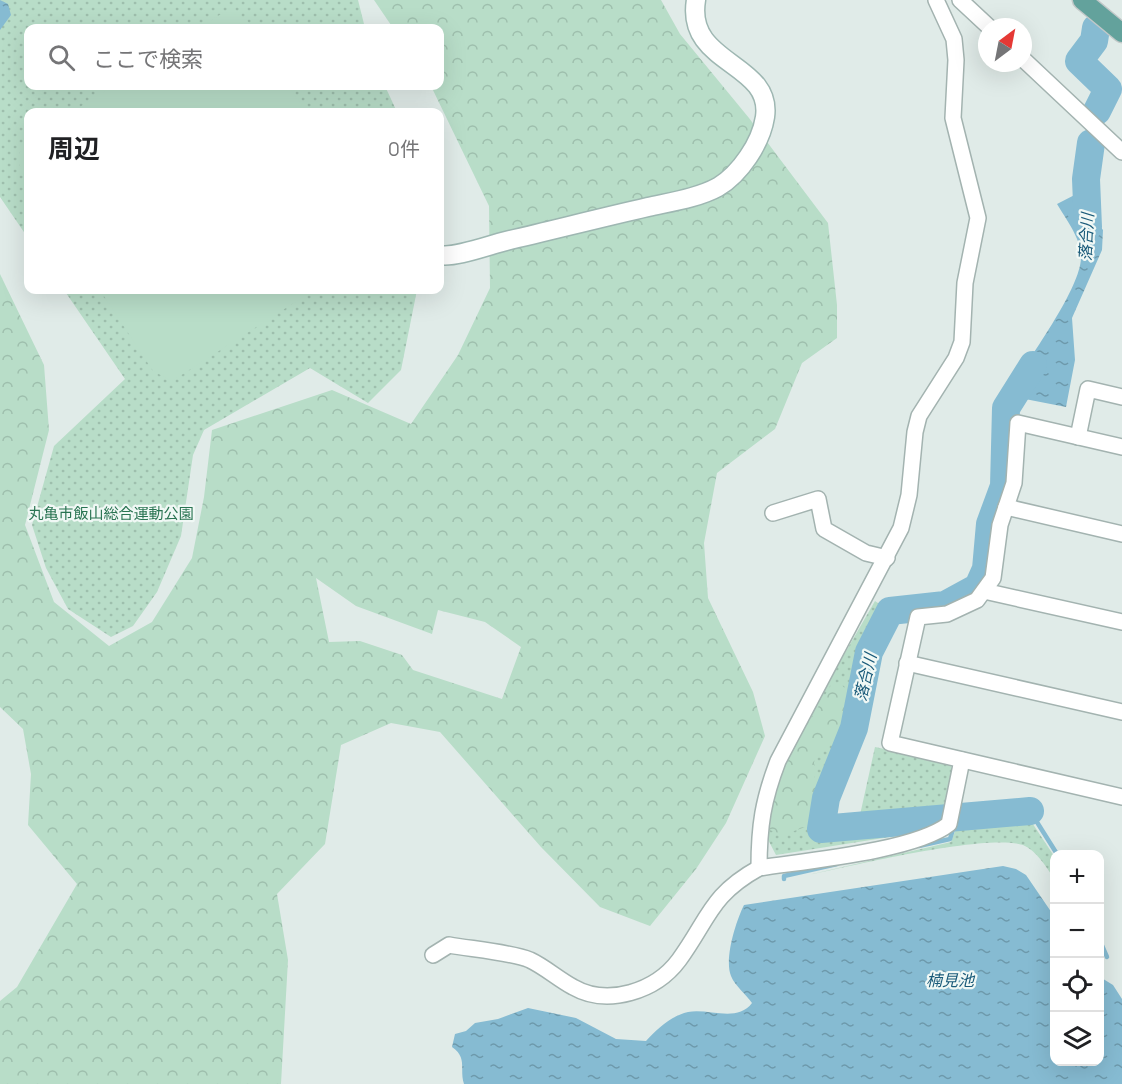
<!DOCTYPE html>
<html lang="ja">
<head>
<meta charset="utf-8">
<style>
	:root { --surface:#fff; --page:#f2f2f2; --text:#202124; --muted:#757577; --line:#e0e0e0 }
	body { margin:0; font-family:Manrope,"Noto Sans JP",sans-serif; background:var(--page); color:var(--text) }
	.controls { position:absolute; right:18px; bottom:18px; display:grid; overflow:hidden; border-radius:12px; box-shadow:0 6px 24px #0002 }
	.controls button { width:54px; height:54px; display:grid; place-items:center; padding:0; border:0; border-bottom:2px solid var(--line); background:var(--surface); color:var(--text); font:30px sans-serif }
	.compass { position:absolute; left:978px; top:18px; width:54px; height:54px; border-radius:50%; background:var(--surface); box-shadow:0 6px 24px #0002; rotate:32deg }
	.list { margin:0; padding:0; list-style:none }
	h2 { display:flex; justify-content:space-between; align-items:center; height:78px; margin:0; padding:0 24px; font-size:26px }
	h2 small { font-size:20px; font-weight:400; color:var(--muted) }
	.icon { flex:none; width:33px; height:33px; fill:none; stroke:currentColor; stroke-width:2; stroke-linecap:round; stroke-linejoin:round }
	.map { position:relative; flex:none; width:1122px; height:1084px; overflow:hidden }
	.search { position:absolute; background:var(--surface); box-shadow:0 6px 24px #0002; left:24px; top:24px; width:420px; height:66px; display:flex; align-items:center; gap:15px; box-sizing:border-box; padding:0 21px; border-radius:12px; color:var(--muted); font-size:22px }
	.panel { position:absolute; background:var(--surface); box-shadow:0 6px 24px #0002; left:24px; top:108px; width:420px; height:186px; border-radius:12px }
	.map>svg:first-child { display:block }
	.green { fill:url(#green-dots) }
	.forest { fill:url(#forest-crowns); fill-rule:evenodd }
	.pitch { fill:#b8ddc8 }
	.water { fill:url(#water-ripples) }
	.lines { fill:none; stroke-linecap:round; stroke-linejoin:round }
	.stream { stroke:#86bbd2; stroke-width:4.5 }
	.river { stroke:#86bbd2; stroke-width:28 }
	.street-casing { stroke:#a3b3b0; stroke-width:18 }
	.secondary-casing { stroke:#9eb7b2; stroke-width:21 }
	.primary-casing { stroke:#c1c8c8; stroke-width:21 }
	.street { stroke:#fff; stroke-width:15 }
	.secondary { stroke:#fff; stroke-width:18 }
	.primary { stroke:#63a29c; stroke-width:18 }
	.labels { text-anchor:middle; stroke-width:4.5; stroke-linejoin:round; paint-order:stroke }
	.park-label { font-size:15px; fill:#297452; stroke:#f0f8f5 }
	.water-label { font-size:16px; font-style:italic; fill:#195a79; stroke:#f0f8f5 }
</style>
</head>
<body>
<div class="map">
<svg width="1122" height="1084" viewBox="0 0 1122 1084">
	<defs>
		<pattern id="green-dots" width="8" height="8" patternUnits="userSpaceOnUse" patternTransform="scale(1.5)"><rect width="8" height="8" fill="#b8ddc8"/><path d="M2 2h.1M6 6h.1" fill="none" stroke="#9ebfad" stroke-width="1.8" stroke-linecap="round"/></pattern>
		<pattern id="forest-crowns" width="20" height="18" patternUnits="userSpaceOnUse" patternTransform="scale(1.5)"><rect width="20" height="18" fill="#b8ddc8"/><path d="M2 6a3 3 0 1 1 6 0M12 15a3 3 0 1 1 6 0" fill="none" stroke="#9ebfad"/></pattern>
		<pattern id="water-ripples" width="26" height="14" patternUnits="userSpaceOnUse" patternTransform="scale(1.5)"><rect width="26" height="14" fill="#86bbd2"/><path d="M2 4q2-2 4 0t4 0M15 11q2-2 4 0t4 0" fill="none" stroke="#6d99ab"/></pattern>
	</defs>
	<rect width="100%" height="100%" fill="#e0ebe8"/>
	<!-- green -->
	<g class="green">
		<path d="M 0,0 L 358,0 L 365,28 L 28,28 L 28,86 L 385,86 L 397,112 L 28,112 L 28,238 L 0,197 Z"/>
		<path d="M 64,290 L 417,290 L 401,370 L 368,403 L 310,368 L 204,430 L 193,455 L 181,536 L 157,592 L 133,626 L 111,637 L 68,609 L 46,568 L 32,525 L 54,446 L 125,379 Z"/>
		<path d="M 875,601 L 888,610 L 866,650 L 850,731 L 823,800 L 817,833 L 934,824 L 915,833 L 776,855 L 764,832 L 782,762 Z"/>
		<path d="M 875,747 L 950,763 L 953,772 L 944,814 L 858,824 Z"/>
		<path d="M 1025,812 L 1054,856 L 1054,878 C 1046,867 1036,850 1023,845 C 986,833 851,866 808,875 L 951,842 L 959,821 Z"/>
	</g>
	<!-- forest -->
	<g class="forest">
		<path d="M 374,0 L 661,0 L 680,34 L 749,118 L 828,223 L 837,305 L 837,338 L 802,363 L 775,429 L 717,473 L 704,543 L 708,598 L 753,692 L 765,736 L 726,823 L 696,869 L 650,926 L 600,907 L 541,847 L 440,732 L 391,723 L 341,745 L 325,844 L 277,894 L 288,960 L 281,1084 L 0,1084 L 0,1001 L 17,987 L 77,884 L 28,825 L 31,774 L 23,729 L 0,707 L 0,274 L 44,365 L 49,430 L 25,525 L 54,602 L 109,646 L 152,622 L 192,558 L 204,497 L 212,430 L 332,390 L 411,424 L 458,355 L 490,288 L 489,206 L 431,86 L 440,86 L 440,28 L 393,28 ZM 316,578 L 356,606 L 432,634 L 438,610 L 485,622 L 521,647 L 502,699 L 413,670 L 402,655 L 360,641 L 329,642 Z"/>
		<path d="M 839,682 L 852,696 L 839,740 L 823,745 L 814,762 L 816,810 L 808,826 L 783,835 L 767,829 C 774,774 804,732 831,685 Z"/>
	</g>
	<!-- pitch -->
	<g class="pitch">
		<path d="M 229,12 L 245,18 L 253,28 L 199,28 L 221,14 Z"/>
		<path d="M 113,86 L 289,86 L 306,112 L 72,112 Z"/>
		<path d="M 28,142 L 28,181 C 18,165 13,155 28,142 Z"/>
		<path d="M 100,290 L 314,290 L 172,381 L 153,371 Z"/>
	</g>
	<!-- water -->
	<g class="water">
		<path d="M 0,0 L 8,4 L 11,15 L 0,30 Z"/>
		<path d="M 1094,185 L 1093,218 L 1103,230 L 1102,250 L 1072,318 L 1075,360 L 1066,407 L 1010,396 L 1014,384 C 1031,355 1080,289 1081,258 C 1082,240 1066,219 1057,204 Z"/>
		<path d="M 1003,866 L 1016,869 L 1026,875 L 1054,916 L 1054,1062 L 1100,1062 L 1100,977 L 1113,985 L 1122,999 L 1122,1084 L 464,1084 C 459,1069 468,1058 452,1047 L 455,1034 L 466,1031 L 475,1023 L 498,1019 L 528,1008 L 576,1018 L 616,1039 L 646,1041 C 657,1029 671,1016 688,1012 C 709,1008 737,1023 752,1003 C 746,994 735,986 731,976 C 724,959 736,921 744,905 Z"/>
	</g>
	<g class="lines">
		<!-- stream -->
		<g class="stream">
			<path d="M 1030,811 L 1057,854"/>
			<path d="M 919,846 L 950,839 L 954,826"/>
			<path d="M 784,879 L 784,876 L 837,864"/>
			<path d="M 1100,941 L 1107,957"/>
		</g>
		<!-- river -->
		<g class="river">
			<path d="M 1096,28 L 1094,41 L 1079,61 L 1108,89 L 1097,111"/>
			<path d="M 1088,227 L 1086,179 L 1091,143"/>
			<path d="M 1030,811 L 821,829 L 826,798 L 854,728 L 869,652 L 890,611 L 945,605 L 978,587 L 986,569 L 990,524 L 1004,486 L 1006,408 L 1033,365"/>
		</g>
		<defs>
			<g id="street">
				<path d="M 936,0 L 954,39 L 956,60 L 953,118 L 978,218 L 965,283 L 962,342 L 956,358 L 919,416 L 915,432 L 909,495 L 901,528 L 778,761 C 763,800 759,826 759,868 C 805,861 915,851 949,824 L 962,760"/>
				<path d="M 960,0 L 989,27"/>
				<path d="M 1023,59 L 1122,152"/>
				<path d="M 1078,437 L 1088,389 L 1122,397"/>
				<path d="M 1122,447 L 1018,423 L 1014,483 L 1000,525 L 993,578 L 977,600 L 947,614 L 918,617 L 890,743 L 1122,797"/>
				<path d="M 1006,507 L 1122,534"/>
				<path d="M 773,513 L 818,499 L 824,529 L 866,553 L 887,558"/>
				<path d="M 984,591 L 1122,622"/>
				<path d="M 907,663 L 1122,712"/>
				<path d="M 433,955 L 449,945 C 471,949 510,952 530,960 C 545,967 558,979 573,987 C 608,1007 656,991 679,960 C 709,919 710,895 759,868"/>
			</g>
			<path id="secondary" d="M 440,255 C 455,258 489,245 506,241 C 553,230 600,218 648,207 C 670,202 698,198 718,187 C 740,174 761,143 765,117 C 773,62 685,65 696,0"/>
			<path id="primary" d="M 1082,0 L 1122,33"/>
		</defs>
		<!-- street casing -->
		<use href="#street" class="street-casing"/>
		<!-- secondary casing -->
		<use href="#secondary" class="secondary-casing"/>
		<!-- primary casing -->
		<use href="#primary" class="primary-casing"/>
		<!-- street -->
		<use href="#street" class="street"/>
		<!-- secondary -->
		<use href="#secondary" class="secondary"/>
		<!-- primary -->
		<use href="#primary" class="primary"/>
	</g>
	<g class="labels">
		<!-- park labels -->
		<g class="park-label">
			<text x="111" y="519">丸亀市飯山総合運動公園</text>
		</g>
		<!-- water labels -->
		<g class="water-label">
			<text transform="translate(1086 237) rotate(-87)" y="6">落合川</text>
			<text transform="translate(865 677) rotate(-77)" y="6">落合川</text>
			<text x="950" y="986">楠見池</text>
		</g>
	</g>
</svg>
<div class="controls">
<button>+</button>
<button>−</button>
<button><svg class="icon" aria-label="locate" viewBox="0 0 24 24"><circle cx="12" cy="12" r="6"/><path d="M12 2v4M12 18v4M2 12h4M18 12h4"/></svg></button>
<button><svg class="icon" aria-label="layers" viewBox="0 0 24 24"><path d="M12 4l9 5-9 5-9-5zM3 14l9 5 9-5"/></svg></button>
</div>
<svg class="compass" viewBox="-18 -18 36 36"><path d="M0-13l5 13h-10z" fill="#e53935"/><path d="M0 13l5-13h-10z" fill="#757577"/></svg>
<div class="search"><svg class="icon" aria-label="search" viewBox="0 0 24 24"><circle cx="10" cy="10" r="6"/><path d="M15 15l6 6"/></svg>ここで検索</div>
<section class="panel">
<h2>周辺<small>0件</small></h2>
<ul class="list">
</ul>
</section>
</div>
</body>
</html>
